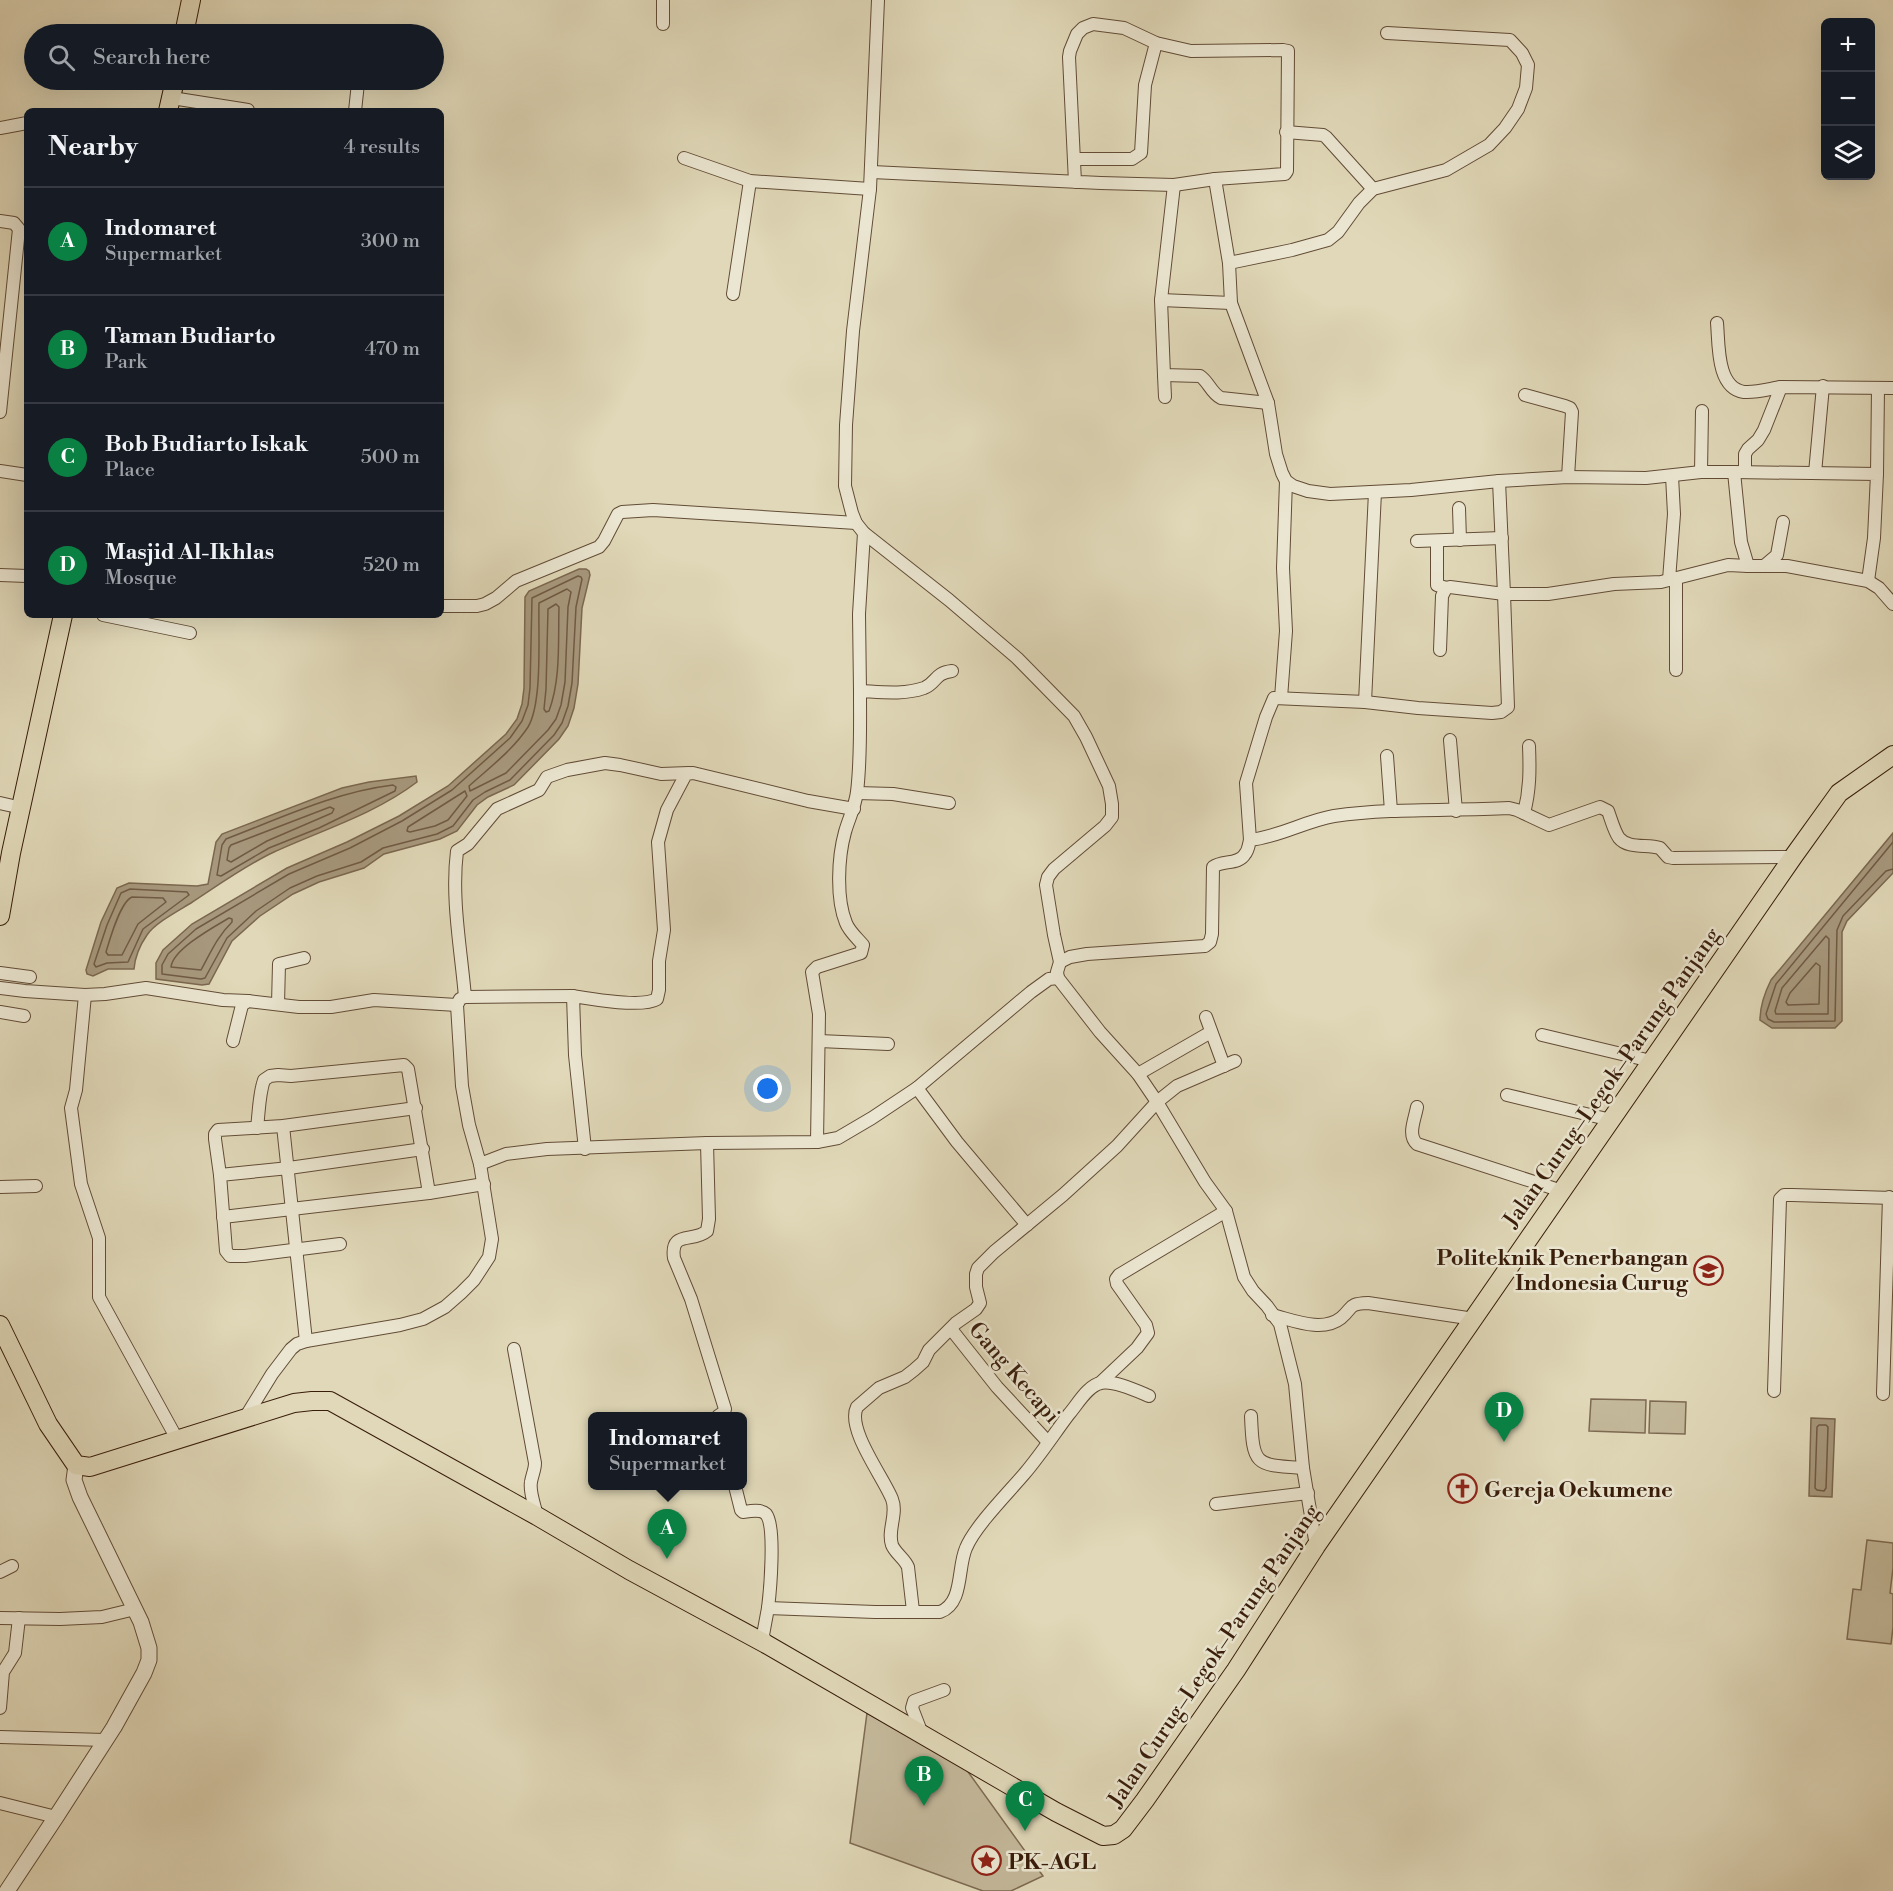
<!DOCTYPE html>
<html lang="en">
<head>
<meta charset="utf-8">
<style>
	:root { --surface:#171b24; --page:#20242c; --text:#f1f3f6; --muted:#9ea1a6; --line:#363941; --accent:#0b8043 }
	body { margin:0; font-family:"Libre Bodoni",serif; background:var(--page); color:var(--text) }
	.controls { position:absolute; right:18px; top:18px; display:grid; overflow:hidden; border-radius:9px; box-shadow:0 6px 24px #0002 }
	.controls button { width:54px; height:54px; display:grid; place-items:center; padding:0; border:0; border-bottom:2px solid var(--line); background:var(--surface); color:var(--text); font:30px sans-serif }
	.you { position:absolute; left:768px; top:1089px; width:21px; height:21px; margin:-15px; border:4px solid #fff; border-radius:50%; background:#1a73e8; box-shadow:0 0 0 9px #1a73e833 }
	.badge { display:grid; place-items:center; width:39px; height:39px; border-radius:50%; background:var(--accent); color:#fff; font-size:20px; font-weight:700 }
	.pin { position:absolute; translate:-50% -50px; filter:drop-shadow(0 2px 3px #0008) }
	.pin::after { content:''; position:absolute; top:32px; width:21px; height:18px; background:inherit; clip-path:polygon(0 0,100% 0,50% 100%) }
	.popup { position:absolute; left:588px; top:1412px; width:159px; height:78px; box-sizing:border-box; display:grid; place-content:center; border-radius:9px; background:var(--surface); filter:drop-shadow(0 2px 4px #0005); font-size:20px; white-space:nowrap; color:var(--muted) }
	.popup b { font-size:22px; color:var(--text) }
	.popup::after { content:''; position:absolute; left:50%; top:100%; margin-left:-12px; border:12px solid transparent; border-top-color:var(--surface) }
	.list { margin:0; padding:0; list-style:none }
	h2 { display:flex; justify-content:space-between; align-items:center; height:78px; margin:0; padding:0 24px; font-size:26px }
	h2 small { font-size:20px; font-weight:400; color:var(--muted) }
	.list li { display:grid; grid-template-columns:39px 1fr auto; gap:18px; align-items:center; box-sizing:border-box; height:108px; padding:0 24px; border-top:2px solid var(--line) }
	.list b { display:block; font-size:22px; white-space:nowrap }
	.list p { margin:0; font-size:20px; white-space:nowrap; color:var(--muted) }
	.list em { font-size:20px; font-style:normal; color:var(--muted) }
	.icon { flex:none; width:33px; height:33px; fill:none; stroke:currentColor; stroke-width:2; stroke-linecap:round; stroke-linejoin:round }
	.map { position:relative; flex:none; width:1893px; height:1891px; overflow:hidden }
	.search { position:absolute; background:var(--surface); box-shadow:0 6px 24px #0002; left:24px; top:24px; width:420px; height:66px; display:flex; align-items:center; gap:15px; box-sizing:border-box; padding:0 21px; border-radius:33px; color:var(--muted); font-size:22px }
	.panel { position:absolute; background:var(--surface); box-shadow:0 6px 24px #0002; left:24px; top:108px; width:420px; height:510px; border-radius:9px }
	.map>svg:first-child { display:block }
	.green { fill:#c3b89a; stroke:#7e6a52; stroke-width:1.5 }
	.water { fill:#a7987d; stroke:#7b674f; stroke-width:1.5 }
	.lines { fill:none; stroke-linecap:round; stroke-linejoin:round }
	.shore { stroke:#705a44; stroke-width:1.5 }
	.minor-casing { stroke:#624c36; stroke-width:14 }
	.tertiary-casing { stroke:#624c36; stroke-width:17 }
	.primary-casing { stroke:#381d0a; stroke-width:20 }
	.minor { stroke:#ebe6d1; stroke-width:12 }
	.tertiary { stroke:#ebe6d1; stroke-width:15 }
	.primary { stroke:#e0d8b8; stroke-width:18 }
	.labels { text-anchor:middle; stroke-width:5; stroke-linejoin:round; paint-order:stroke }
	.street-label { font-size:22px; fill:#381d0a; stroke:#ebe6d1 }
	.poi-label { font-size:22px; font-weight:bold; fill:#381d0a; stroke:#ebe6d1; text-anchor:start }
</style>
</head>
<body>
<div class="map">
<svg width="1893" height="1891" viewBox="0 0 1893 1891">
	<rect width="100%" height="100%" fill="#e0d8b8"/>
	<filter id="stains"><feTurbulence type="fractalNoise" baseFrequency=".00333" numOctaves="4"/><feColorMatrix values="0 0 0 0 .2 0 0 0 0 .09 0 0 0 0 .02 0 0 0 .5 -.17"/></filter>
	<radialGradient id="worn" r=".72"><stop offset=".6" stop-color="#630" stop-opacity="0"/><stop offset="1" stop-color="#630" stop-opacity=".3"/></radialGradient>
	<!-- green -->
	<g class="green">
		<path d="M 1591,1399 L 1646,1400 L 1645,1433 L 1589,1431 Z"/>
		<path d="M 1650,1401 L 1686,1402 L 1685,1434 L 1649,1433 Z"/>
		<path d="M 1867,1540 L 1893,1543 L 1893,1568 L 1890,1593 L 1893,1594 L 1893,1627 L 1891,1644 L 1847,1639 L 1853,1589 L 1861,1590 Z"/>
		<path d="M 867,1713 L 966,1769 L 1043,1876 L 1011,1891 L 983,1891 L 850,1843 Z"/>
	</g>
	<!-- water -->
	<g class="water">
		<path d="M 579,569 L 586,569 L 589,571 L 590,575 L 582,608 L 578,684 L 574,708 L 568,726 L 559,739 L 514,785 L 488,797 L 477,805 L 457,831 L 440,839 L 384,854 L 364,868 L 319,882 L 293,894 L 260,916 L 232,941 L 209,984 L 202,985 L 156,979 L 156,963 L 163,950 L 192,924 L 287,868 L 347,842 L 399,816 L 448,786 L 506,734 L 517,719 L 522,704 L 524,688 L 525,597 L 529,591 Z"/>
		<path d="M 416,776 L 417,782 C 375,814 322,830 274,852 C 246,865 217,886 191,903 C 178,911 155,923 147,935 C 140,945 135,957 134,969 L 108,969 L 93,976 L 87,974 L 86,970 L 101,922 L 117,888 L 129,883 L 197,886 L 208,884 L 216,842 L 222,834 L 342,788 L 369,782 Z"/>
		<path d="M 1893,833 L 1893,873 L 1847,921 L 1842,932 L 1842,1021 L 1835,1028 L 1772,1028 L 1760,1020 C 1760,1007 1765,992 1771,980 Z"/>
		<path d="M 1811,1418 L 1835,1419 L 1832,1497 L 1809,1496 Z"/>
	</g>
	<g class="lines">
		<!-- shore -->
		<g class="shore">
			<path d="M 578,576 L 581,577 L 582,579 L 576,607 L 572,683 L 568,706 L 562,723 L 554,735 L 510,780 L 485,792 L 473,800 L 453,826 L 437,834 L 383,848 L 361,862 L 317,876 L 290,888 L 256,911 L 227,938 L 205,978 L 201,979 L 162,974 L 162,965 L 168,954 L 196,929 L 289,874 L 350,848 L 402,821 L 452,790 L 510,738 L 522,721 L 528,705 L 530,688 L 532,598 Z"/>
			<path d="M 567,589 L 571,592 L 568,607 L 565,682 L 561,705 L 556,719 L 548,730 L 506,773 L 470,791 L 469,786 C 489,768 513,750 528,727 C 543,702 538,633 539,603 Z"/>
			<path d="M 556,604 L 559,607 C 558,641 561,679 549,711 L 546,712 L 544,709 L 546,689 L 548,609 Z"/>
			<path d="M 393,785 L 396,787 L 395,791 L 319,828 L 269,848 L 221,876 L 217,875 L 222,845 L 226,839 C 281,818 335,792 393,785 Z"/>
			<path d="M 465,791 L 467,796 L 448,820 L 435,826 L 410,832 L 407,831 L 408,827 Z"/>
			<path d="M 330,807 L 334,809 L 332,813 L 267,841 L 231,862 L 227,860 L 229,848 L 231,845 Z"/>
			<path d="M 1893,842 L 1776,984 L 1766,1014 L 1768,1019 L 1774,1022 L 1835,1021 L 1837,930 L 1843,916 L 1886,871 L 1893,869"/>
			<path d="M 130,889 L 187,892 L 189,895 L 143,929 L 128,962 L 107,963 L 96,967 L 94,964 L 107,925 L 121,893 Z"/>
			<path d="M 132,897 L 163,898 L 166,902 L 138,924 L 122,955 L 108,955 L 106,952 C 110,939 120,902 132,897 Z"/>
			<path d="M 229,918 L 232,919 L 232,922 C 217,937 211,952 201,970 L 171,967 C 173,949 214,927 229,918 Z"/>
			<path d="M 1826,936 L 1829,939 L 1828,1014 L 1776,1014 L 1775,1011 L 1782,988 Z"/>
			<path d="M 1816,963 L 1820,966 L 1819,1004 L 1788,1005 L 1786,1002 L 1790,993 Z"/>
			<path d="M 1819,1425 L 1826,1425 L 1828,1427 L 1826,1488 L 1824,1491 L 1817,1490 L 1815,1488 L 1817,1427 Z"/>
		</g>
		<defs>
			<g id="minor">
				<path d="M 878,0 L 870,189 L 853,331 L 846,425 L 845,486 L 852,513 L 856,523 L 864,533 L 949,600 L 1017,658 L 1074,716 L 1086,737 L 1109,786 L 1112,804 L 1112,817 L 1105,826 L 1054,869 L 1048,877 L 1046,885 L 1054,935 L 1060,962 L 1057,972 L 1058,978 L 1100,1032 L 1138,1074 L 1157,1102 L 1205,1182 L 1226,1211 L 1244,1277 L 1253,1291 L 1267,1306 L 1280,1324 L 1295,1384 L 1303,1468 L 1316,1546"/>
				<path d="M 663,24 L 663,0"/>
				<path d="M 340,80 L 358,83 L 355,111"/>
				<path d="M 172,98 L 248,110"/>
				<path d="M 0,128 L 27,123"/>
				<path d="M 1286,132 L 1323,135 L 1326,137 L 1373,189"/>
				<path d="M 684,158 L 750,181 L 870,189"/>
				<path d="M 1074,159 L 1132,159 L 1141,153 L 1145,85 L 1156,43"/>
				<path d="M 872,172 L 1101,183 L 1174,185 L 1215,179 L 1285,174 L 1287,171 L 1288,51 L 1283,50 L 1191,51 L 1156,43 L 1124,28 L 1093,24 L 1083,28 L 1077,34 L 1070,51 L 1069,57 L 1075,182"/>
				<path d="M 1215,179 L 1229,263 L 1231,303 L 1268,403 L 1276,454 L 1282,473 L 1286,481 L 1293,486 L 1308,491 L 1330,494 L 1411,490 L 1499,481 L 1568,477 L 1646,478 L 1701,472 L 1734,472 L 1741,542 L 1748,566 L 1787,566 L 1868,581 L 1879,588 L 1893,604"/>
				<path d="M 1174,185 L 1161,300 L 1164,375 L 1200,376 C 1209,382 1211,393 1221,398 L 1268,403"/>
				<path d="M 0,221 L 14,223 L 19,229 L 0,412"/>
				<path d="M 1229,263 L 1292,250 L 1328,240 L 1338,232 L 1359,203 L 1373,189 L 1446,170 L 1489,145 L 1505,128 L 1518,109 L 1526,88 L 1528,65 L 1522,53 L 1510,40 L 1387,33"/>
				<path d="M 733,294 L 750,181"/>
				<path d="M 1161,300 L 1231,303"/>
				<path d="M 1717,323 C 1719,343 1716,388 1744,392 C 1756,393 1769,389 1781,387"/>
				<path d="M 1164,375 L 1165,397"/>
				<path d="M 1525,395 L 1565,406 L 1570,408 L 1572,412 L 1568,477"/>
				<path d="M 0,471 L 27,475"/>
				<path d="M 1701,472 L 1702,411"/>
				<path d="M 1734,472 L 1877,474 L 1874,538 L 1868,581"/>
				<path d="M 1745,472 L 1745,454 L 1748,449 L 1758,440 L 1764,430 L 1781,387 L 1893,388"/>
				<path d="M 1815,473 L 1823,386"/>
				<path d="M 1877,474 L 1878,388"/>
				<path d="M 1459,508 L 1460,540"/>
				<path d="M 1417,541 L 1502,538"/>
				<path d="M 1437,541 L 1437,585 L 1446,588"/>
				<path d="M 1764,566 L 1777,555 L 1783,522"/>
				<path d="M 0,575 L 27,576"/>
				<path d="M 1676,578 L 1676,670"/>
				<path d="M 1669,580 L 1674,514 L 1672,476"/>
				<path d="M 441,606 L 477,606 L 485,604 L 496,598 L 516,581 L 599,547 L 604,541 L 618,514 L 622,512 L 653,510 L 856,523"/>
				<path d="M 103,615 L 190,633"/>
				<path d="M 1440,650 L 1442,596 L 1446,588 L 1450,587 L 1504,594 L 1499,481"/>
				<path d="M 860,691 L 859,614 L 864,533"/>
				<path d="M 1281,698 L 1286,631 L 1283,568 L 1286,481"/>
				<path d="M 1365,702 L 1375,492"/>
				<path d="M 1450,740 L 1456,811"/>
				<path d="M 1387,756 L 1391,811"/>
				<path d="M 857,793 L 893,794 L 949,803"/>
				<path d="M 0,803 L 22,808"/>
				<path d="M 1524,813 C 1530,790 1530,770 1529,746"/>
				<path d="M 1250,840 L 1246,783 L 1266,717 L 1274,698 L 1365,702 L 1418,708 L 1492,713 L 1501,712 L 1508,707 L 1504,594 L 1548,594 L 1614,584 L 1661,582 L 1728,565 L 1748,566"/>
				<path d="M 1060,962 L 1070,957 L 1087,954 L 1205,946 L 1210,942 L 1212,934 L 1213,867 C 1222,860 1239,865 1245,854 C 1248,851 1249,844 1250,840 C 1279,837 1305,821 1334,816 C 1392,808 1451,811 1509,808 L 1517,810 L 1549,825 L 1600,807 L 1608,811 C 1611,819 1614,831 1619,838 C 1628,849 1647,844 1660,848 L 1668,857 L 1673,858 L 1793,857"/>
				<path d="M 0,973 L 30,977"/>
				<path d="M 0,988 L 25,991 L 85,995 L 105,994 L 146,988 L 223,1000 L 248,1001"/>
				<path d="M 85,995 L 76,1090 L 71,1108 L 81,1184 L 99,1238 L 99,1297 L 177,1439"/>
				<path d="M 465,997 C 461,949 451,899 457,851 L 468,844 L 497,809 L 539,790 L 547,777 L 567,770 L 605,763 L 620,765 L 661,774 L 689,773"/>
				<path d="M 278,1004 L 279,964 L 304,958"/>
				<path d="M 0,1012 L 24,1016"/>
				<path d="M 1206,1017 L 1224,1066"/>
				<path d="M 1542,1035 L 1651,1061"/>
				<path d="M 233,1041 L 242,1005 L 248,1001 L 299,1007 L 331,1007 L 374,1000 L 457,1005"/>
				<path d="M 819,1041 L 888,1044"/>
				<path d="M 1138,1074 L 1211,1032"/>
				<path d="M 917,1088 L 957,1142 L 1027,1225"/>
				<path d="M 1507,1095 L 1611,1120"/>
				<path d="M 1417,1107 C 1415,1119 1407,1135 1417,1144 L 1562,1191"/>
				<path d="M 283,1126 L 306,1341"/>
				<path d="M 257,1128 C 259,1112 259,1094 264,1080 L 270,1076 L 278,1075 L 291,1076 L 404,1065 L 408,1069 L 429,1193"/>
				<path d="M 817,1142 L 819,1014 L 812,972 L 817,967 L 861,953 L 863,945 C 857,938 849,931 846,923 C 836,899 838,857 845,832 C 849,818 855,807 857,792 C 861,759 860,725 860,691 C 881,692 904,695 924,688 C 937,683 934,673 952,671"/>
				<path d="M 707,1143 L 709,1219 L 707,1231 C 693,1243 670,1230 674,1258 L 691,1299 L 725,1409 L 724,1412 L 718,1416"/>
				<path d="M 585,1149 L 575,1055 L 573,996 C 591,999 642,1008 657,999 L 659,990 L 659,961 L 664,930 L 658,842 L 667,810 L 686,774 L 693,773 L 808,801 L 854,809"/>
				<path d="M 480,1164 L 506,1154 L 547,1149 L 707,1143 L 817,1142 L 838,1138 L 872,1118 L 917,1088 L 1031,992 L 1049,979 L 1058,978"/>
				<path d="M 220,1175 L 215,1139 L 215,1134 L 218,1130 L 283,1126 L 416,1108"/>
				<path d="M 0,1187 L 36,1186"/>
				<path d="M 223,1217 L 429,1193 L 484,1184"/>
				<path d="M 340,1244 L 245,1256 L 230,1256 L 226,1251 L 220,1175 L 289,1168 L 423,1149"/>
				<path d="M 1272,1315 C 1293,1320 1322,1333 1341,1318 C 1354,1307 1347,1304 1368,1303 L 1474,1319"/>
				<path d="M 951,1329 L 997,1387 L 1048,1442"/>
				<path d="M 514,1349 L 535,1463 C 535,1470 532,1475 531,1482 C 529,1492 535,1506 537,1516"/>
				<path d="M 1100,1383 L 1137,1348 L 1148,1333 L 1146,1325 L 1117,1284 L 1116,1279 L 1119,1275 L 1226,1211"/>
				<path d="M 1774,1391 L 1780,1199 L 1784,1195 L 1792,1195 L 1893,1198"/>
				<path d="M 1883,1394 L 1889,1197"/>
				<path d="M 1251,1416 C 1253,1466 1255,1465 1303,1468"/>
				<path d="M 245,1418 L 272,1374 L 291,1349 L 297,1344 L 306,1341 L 400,1325 L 423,1319 L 445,1307 L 461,1293 L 474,1280 L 489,1257 L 492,1239 L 480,1164 L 469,1125 L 462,1086 L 457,1005 L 460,999 L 465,997 L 573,996"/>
				<path d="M 735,1486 L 741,1510 L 743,1512 C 750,1511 761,1509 766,1514 C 776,1526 770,1592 768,1608"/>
				<path d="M 1216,1504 L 1308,1493"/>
				<path d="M 0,1572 L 12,1566"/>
				<path d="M 913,1611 L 908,1567 C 905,1559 895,1553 892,1545 C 887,1530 898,1514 892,1499 C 884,1478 846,1429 857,1407 L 879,1388 L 905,1377 L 914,1370 L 923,1362 L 929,1350 L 956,1323 L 976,1309 L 980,1303 L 976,1287 L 976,1274 L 978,1268 L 994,1252 L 1063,1195 L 1117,1146 L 1157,1102 L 1177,1086 L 1235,1061"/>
				<path d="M 0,1618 L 60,1619 L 102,1617 L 135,1609"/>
				<path d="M 766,1644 L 763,1635 L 768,1608 L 875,1612 L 940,1612 C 964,1603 957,1568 966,1548 C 975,1526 1009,1492 1025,1473 C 1041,1454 1054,1434 1069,1414 C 1077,1405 1088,1385 1101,1383 C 1114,1380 1137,1391 1149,1396"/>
				<path d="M 0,1708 L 3,1672 L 15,1653 L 19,1618"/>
				<path d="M 922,1734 L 912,1708 L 914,1701 L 944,1690"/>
				<path d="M 0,1737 L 105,1740"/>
				<path d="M 0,1803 L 56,1817"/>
			</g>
			<path id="tertiary" d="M 7,1891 L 56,1817 L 114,1727 L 144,1673 L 149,1660 L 149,1648 L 141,1622 L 80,1497 L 74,1480 L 76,1465"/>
			<g id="primary">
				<path d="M 184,34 L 191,0"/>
				<path d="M 168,111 L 175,80"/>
				<path d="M 0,916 L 11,853 L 63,615"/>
				<path d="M 0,1325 L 48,1424 L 76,1465 L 90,1467 L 294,1403 L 312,1401 L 330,1401 L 537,1516 L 629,1570 L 766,1644 L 1056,1812 L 1103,1836 L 1114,1835 L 1123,1829 L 1145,1800 L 1236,1670 L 1316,1546 L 1793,857 L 1839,793 L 1893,755"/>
			</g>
		</defs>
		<!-- minor casing -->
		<use href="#minor" class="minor-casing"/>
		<!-- tertiary casing -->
		<use href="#tertiary" class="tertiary-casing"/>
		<!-- primary casing -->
		<use href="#primary" class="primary-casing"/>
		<!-- minor -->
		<use href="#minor" class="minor"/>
		<!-- tertiary -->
		<use href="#tertiary" class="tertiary"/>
		<!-- primary -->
		<use href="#primary" class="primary"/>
	</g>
	<!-- icons -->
	<defs>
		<symbol id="university-ring" viewBox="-11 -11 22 22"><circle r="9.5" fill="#ebe6d1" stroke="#8f2418" stroke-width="1.5"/><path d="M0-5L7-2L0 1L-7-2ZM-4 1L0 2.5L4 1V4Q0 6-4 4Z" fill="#8f2418"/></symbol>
		<symbol id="church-ring" viewBox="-11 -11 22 22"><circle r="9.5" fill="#ebe6d1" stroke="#8f2418" stroke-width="1.5"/><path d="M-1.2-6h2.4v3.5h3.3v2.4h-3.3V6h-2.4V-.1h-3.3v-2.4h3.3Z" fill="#8f2418"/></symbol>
		<symbol id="sight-ring" viewBox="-11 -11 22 22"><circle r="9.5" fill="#ebe6d1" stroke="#8f2418" stroke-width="1.5"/><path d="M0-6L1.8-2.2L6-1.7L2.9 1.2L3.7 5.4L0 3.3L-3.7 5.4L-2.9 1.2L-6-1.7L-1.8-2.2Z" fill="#8f2418"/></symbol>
	</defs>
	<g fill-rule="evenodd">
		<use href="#university-ring" x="1692" y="1254" width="33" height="33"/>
		<use href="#church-ring" x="1446" y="1472" width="33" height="33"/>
		<use href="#sight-ring" x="970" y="1844" width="33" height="33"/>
	</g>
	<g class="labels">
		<!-- street labels -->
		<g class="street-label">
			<text transform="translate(1611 1077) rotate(-55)" y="8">Jalan Curug–Legok–Parung Panjang</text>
			<text transform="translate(1015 1372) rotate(49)" y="8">Gang Kecapi</text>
			<text transform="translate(1213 1655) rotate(-56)" y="8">Jalan Curug–Legok–Parung Panjang</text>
		</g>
		<!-- poi labels -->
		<g class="poi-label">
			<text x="1688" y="1265" text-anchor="end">Politeknik Penerbangan<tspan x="1688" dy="25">Indonesia Curug</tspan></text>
			<text x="1484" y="1497">Gereja Oekumene</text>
			<text x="1008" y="1869">PK-AGL</text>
		</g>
	</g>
	<rect width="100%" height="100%" filter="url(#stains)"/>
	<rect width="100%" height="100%" fill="url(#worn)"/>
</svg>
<div class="controls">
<button>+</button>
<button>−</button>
<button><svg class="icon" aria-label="layers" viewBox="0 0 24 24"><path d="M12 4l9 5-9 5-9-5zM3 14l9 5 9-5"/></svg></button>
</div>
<div class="you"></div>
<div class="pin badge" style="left:667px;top:1559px">A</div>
<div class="popup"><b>Indomaret</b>Supermarket</div>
<div class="pin badge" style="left:924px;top:1806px">B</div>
<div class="pin badge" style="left:1025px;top:1831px">C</div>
<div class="pin badge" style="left:1504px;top:1442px">D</div>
<div class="search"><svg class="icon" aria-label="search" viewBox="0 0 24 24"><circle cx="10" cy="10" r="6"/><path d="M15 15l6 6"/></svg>Search here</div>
<section class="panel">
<h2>Nearby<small>4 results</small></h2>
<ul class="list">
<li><span class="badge">A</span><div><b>Indomaret</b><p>Supermarket</p></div><em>300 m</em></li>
<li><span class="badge">B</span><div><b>Taman Budiarto</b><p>Park</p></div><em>470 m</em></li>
<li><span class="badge">C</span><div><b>Bob Budiarto Iskak</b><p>Place</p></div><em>500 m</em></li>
<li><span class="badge">D</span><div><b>Masjid Al-Ikhlas</b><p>Mosque</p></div><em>520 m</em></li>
</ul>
</section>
</div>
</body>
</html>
